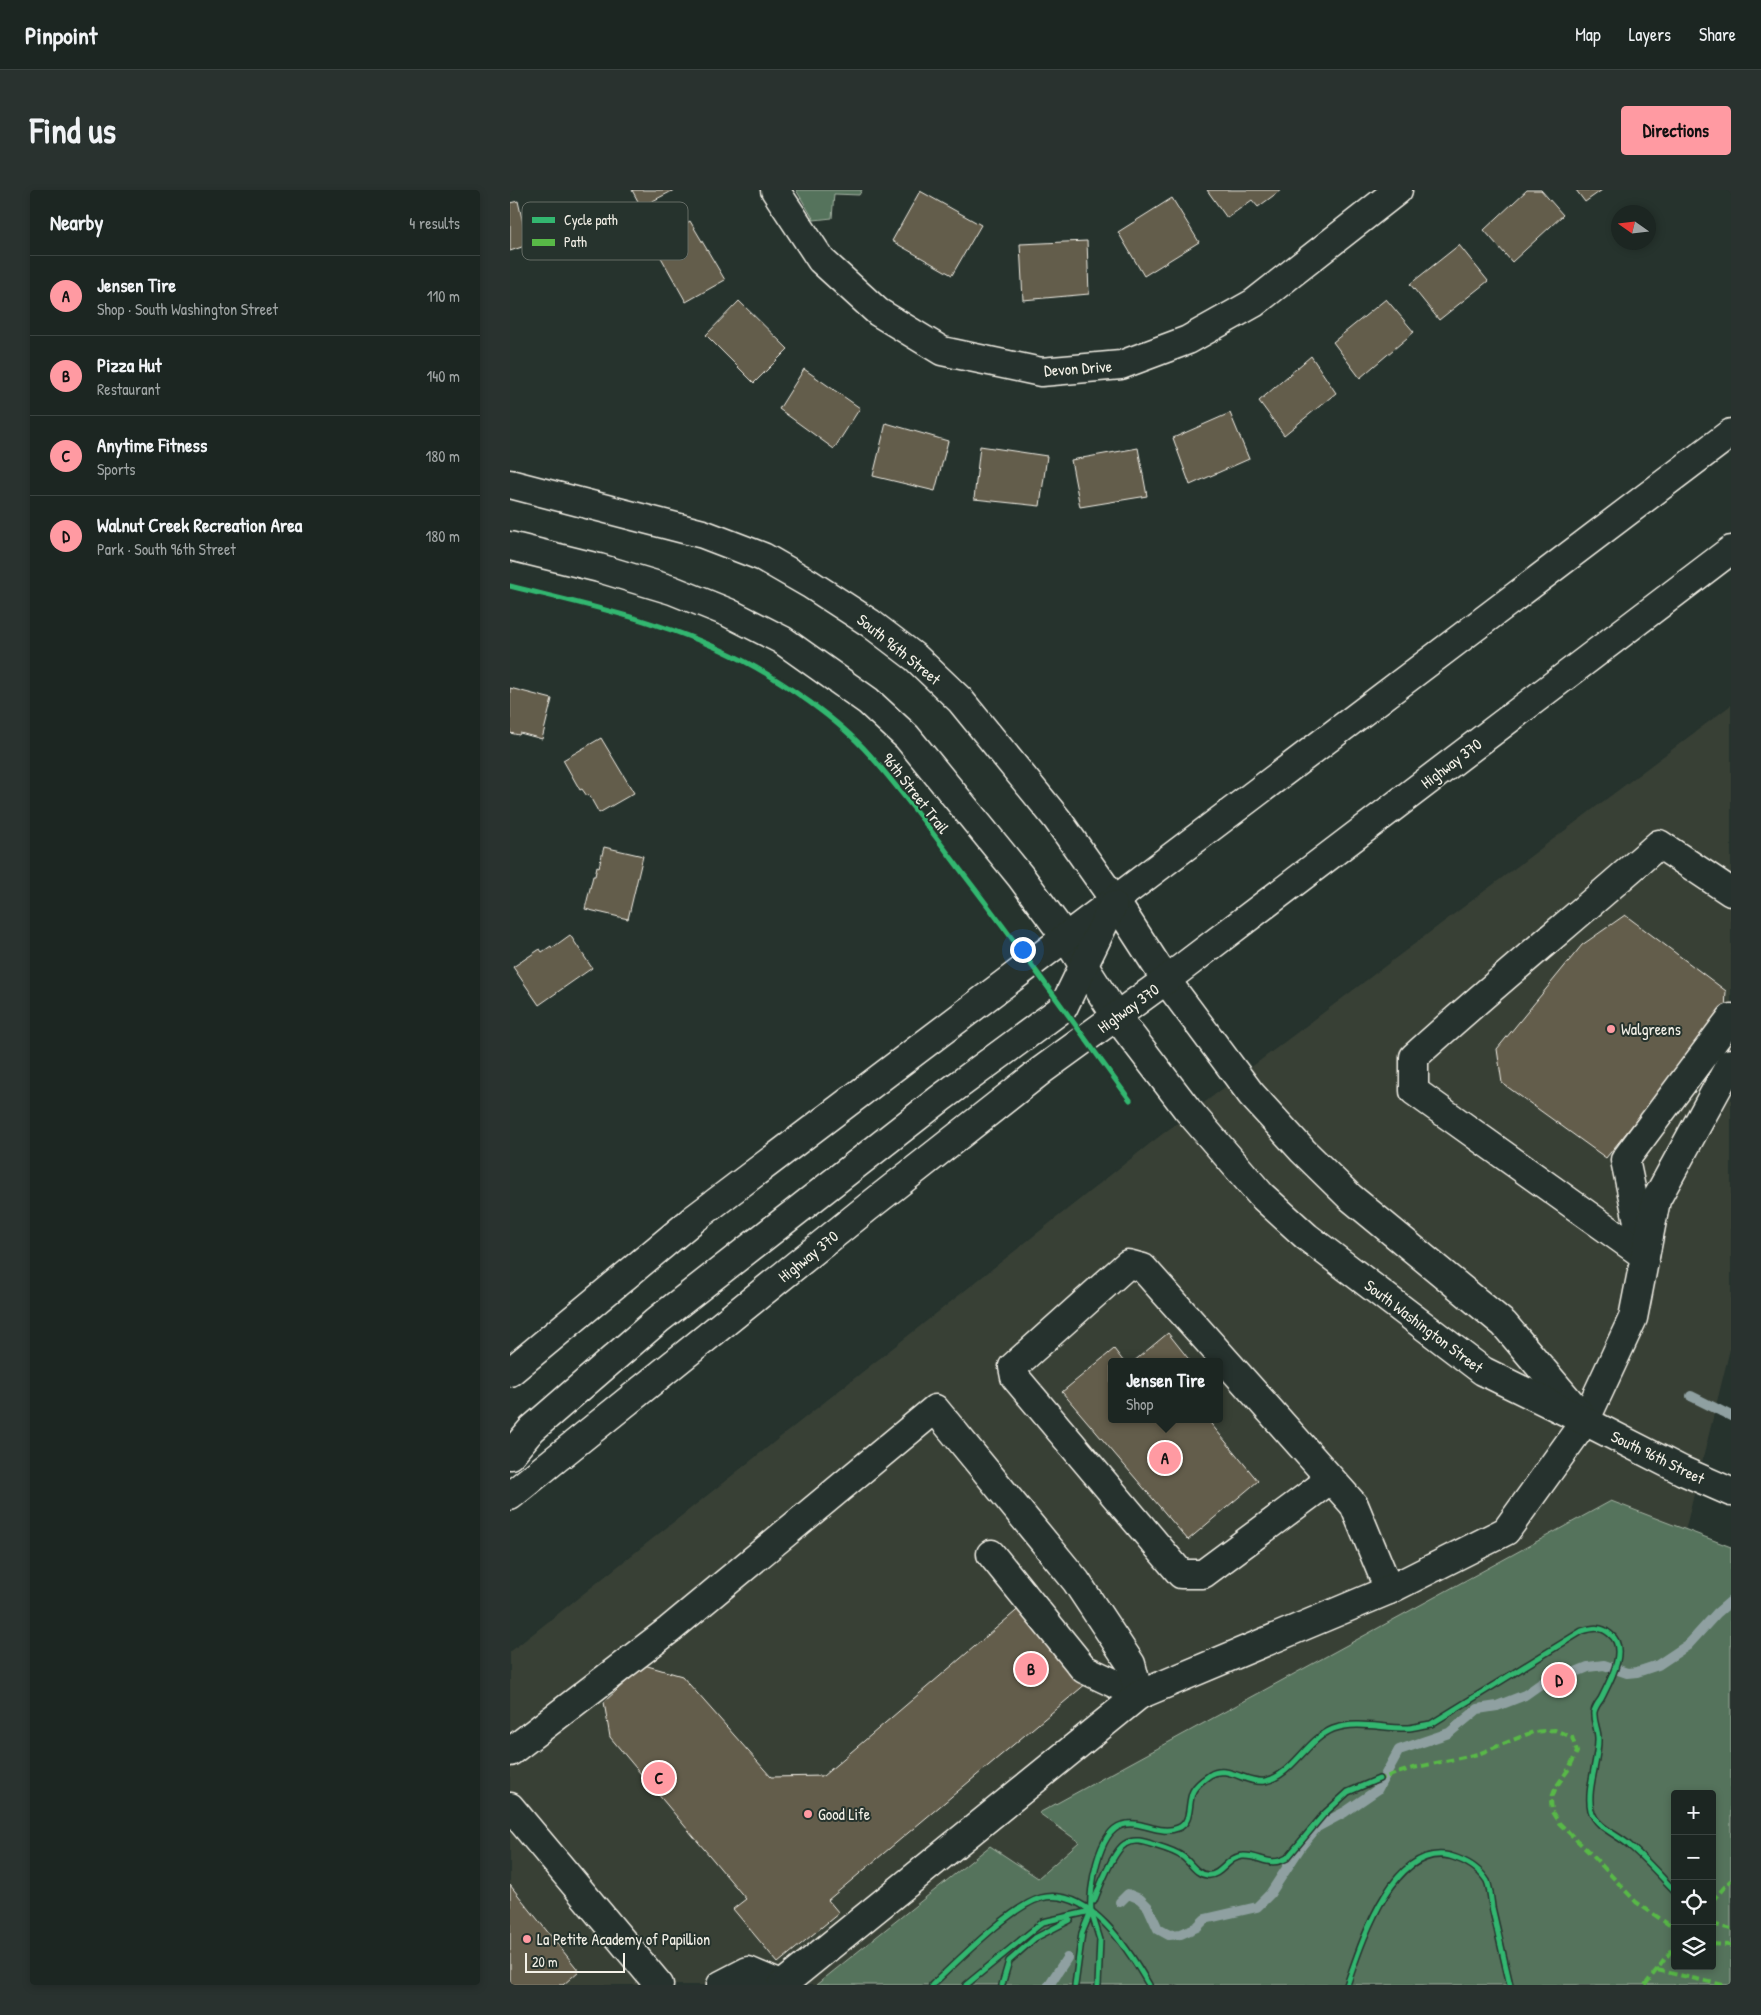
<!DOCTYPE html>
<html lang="en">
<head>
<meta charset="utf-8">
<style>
	:root { --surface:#1c2622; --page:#29322f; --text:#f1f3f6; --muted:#a0a5a5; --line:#3a4340; --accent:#ff9aa2 }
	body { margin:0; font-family:"Patrick Hand",sans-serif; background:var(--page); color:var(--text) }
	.controls { position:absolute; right:15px; bottom:15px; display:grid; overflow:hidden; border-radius:5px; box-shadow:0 2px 8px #0003 }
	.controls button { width:45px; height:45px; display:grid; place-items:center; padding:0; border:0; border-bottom:1px solid var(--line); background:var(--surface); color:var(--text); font:25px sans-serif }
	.compass { position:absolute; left:1101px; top:15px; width:45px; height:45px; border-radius:50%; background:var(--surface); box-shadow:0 2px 8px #0003; rotate:284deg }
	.scale { position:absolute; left:15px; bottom:12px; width:100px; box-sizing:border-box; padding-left:5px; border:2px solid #f4f1e8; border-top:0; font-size:14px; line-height:18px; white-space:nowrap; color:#f4f1e8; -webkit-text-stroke:4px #26332d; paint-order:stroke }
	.you { position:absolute; left:512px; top:759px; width:18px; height:18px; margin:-12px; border:4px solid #fff; border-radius:50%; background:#1a73e8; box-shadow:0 0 0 8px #1a73e833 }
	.badge { display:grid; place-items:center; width:32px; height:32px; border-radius:50%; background:var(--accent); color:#111; font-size:16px; font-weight:700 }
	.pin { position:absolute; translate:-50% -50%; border:2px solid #fff; box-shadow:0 1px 5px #0006 }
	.popup { position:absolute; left:598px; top:1168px; width:115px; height:65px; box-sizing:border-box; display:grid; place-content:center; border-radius:5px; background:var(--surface); filter:drop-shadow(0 1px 4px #0005); font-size:16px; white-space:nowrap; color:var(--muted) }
	.popup b { font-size:19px; color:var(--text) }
	.popup::after { content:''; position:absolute; left:50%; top:100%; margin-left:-10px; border:10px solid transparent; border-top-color:var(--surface) }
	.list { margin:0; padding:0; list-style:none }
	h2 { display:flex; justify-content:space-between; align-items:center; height:65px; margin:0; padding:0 20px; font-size:21px }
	h2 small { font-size:16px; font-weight:400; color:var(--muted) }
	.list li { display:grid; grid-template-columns:32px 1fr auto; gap:15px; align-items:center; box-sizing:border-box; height:80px; padding:0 20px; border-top:1px solid var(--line) }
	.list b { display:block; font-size:19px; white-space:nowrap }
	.list p { margin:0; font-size:16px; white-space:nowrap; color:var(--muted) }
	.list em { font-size:16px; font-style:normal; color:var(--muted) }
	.icon { flex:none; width:28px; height:28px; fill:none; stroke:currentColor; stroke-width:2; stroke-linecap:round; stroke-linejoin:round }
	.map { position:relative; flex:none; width:1221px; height:1795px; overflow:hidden; border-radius:5px }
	header { display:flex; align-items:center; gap:30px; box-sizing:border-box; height:70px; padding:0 25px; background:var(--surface); border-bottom:1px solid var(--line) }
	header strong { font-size:24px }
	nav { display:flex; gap:28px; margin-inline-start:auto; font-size:18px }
	.intro { display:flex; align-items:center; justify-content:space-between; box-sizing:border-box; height:120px; padding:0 30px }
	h1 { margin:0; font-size:35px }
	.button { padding:12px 22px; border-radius:5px; background:var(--accent); color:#111; font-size:18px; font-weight:700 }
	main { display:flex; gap:30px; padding:0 30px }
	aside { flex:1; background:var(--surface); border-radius:5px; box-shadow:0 2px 8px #0003 }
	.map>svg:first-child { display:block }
	.built { fill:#384036; fill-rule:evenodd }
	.green { fill:#54735c; stroke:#a4b2a2; fill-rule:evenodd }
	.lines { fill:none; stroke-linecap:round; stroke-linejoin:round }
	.stream { stroke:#8fa0a1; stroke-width:10 }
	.building { fill:#635d4c; stroke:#f4f1e8 }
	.minor-casing { stroke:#f4f1e8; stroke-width:31 }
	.major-casing { stroke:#f4f1e8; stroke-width:31 }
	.highway-casing { stroke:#f4f1e8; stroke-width:31 }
	.minor { stroke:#26332d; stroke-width:28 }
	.major { stroke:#26332d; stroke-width:28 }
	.highway { stroke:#26332d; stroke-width:28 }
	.quiet { stroke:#58b947; stroke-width:4; stroke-dasharray:8 4; stroke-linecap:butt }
	.cycleway-casing { stroke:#26332d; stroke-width:8 }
	.cycleway { stroke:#33b770; stroke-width:5 }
	.poi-dot { fill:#ff9aa2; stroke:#26332d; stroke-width:2 }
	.labels { text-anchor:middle; stroke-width:4; stroke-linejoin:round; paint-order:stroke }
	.street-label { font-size:16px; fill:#f4f1e8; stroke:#26332d }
	.poi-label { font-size:16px; fill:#f4f1e8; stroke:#26332d; text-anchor:start }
	.key { fill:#26332d; stroke:#646c65; stroke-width:1 }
	.key-label { font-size:14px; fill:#f4f1e8 }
</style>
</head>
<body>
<header>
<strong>Pinpoint</strong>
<nav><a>Map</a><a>Layers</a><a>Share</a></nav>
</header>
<div class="intro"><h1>Find us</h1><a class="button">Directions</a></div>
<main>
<aside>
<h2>Nearby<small>4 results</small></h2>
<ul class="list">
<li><span class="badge">A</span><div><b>Jensen Tire</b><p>Shop · South Washington Street</p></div><em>110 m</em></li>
<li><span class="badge">B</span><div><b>Pizza Hut</b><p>Restaurant</p></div><em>140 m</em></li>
<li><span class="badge">C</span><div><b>Anytime Fitness</b><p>Sports</p></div><em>180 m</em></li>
<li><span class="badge">D</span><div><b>Walnut Creek Recreation Area</b><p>Park · South 96th Street</p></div><em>180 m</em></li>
</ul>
</aside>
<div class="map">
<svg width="1221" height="1795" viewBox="0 0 1221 1795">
	<rect width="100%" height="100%" fill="#26332d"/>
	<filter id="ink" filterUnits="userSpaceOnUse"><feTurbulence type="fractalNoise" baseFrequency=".02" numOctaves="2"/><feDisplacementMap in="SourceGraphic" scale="10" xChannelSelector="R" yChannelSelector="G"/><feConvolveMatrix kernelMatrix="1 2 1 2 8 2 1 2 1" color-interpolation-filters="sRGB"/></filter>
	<g filter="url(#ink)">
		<!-- built -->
		<path class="built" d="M 1221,515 L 1221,1155 L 1172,1353 L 402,1795 L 0,1795 L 0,1462 L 642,952 ZM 601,1172 L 709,1172 L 709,1229 L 601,1229 Z"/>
		<!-- green -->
		<g class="green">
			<path d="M 286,0 L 352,0 L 349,5 L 324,4 L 322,28 L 304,30 Z"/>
			<path d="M 1101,1311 L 1221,1357 L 1221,1795 L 306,1795 L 480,1656 L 528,1688 L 569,1652 L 529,1623 ZM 1165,1604 L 1202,1604 L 1202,1776 L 1165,1776 Z"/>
		</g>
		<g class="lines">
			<!-- stream -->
			<g class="stream">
				<path d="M 1181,1206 L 1221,1226"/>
				<path d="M 610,1712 L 618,1704 L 630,1709 L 638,1717 L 648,1739 L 659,1745 L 671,1744 L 687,1737 L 695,1729 L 747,1717 L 760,1704 L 792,1655 L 807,1637 L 835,1622 L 867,1600 L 889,1560 L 939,1543 L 968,1519 L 987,1516 L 1015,1505 L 1032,1493 L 1051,1488 L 1078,1477 L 1094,1475 L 1117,1483 L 1127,1482 L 1148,1475 L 1178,1455 L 1207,1423 L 1221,1411"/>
				<path d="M 539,1795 L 557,1768"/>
			</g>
		</g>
		<!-- building -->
		<g class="building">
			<path d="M 122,0 L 164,0 L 131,17 Z"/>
			<path d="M 697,0 L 771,0 L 748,17 L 742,10 L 717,28 Z"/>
			<path d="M 1017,0 L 1031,0 L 1053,25 L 1002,72 L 974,40 Z"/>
			<path d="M 1066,0 L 1092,0 L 1075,12 Z"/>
			<path d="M 410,1 L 471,35 L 442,85 L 382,51 Z"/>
			<path d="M 662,8 L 689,52 L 634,86 L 608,42 Z"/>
			<path d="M 8,11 L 18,55 L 0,61 L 0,13 Z"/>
			<path d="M 180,31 L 215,90 L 176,112 L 143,53 Z"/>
			<path d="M 577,51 L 579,104 L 513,110 L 510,54 Z"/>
			<path d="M 949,55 L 978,91 L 929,130 L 900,94 Z"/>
			<path d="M 876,109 L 904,142 L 850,188 L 823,152 Z"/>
			<path d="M 229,111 L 278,159 L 244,193 L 196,145 Z"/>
			<path d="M 801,166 L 826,203 L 774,245 L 749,211 Z"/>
			<path d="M 294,179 L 350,218 L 324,259 L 269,219 Z"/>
			<path d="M 720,223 L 739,269 L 680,295 L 663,248 Z"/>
			<path d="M 376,233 L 438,251 L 425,301 L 363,286 Z"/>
			<path d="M 470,256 L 537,266 L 530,316 L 464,309 Z"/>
			<path d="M 628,258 L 637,306 L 570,317 L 561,270 Z"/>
			<path d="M 0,498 L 42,509 L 32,549 L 10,543 L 9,545 L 0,543 Z"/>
			<path d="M 91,548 L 124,603 L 89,623 L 79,605 L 77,606 L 72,599 L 70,600 L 53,570 Z"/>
			<path d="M 94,657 L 133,666 L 118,729 L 75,719 L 83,686 L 85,686 L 87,676 L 89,677 Z"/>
			<path d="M 1115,725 L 1216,801 L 1215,820 L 1096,968 L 992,893 L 987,859 L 1072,755 Z"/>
			<path d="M 60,745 L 82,778 L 29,815 L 3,777 L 30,759 L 32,762 L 41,756 L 42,758 Z"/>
			<path d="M 658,1143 L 681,1172 L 623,1172 Z"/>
			<path d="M 604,1159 L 614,1172 L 601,1172 L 601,1229 L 697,1229 L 748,1291 L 678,1350 L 552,1202 Z"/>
			<path d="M 512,1416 L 577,1493 L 318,1710 L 329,1723 L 268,1773 L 223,1719 L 236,1709 L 100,1547 L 94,1512 L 134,1475 L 172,1486 L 261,1587 L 313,1586 Z"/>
			<path d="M 0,1695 L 69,1781 L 53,1795 L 0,1795 Z"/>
		</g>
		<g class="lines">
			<defs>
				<g id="minor">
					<path d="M 265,0 L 311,70 L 368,122 L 432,161 L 531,182 L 611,175 L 678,150 L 744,113 L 888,0"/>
					<path d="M 1133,1055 L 1115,970 L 1221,828"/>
					<path d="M 1135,1066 L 904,901 L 904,867 C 984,794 1068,726 1149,654 L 1221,702"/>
					<path d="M 821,1289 L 693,1384 L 671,1384 L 505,1187 L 503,1177 L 618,1074 L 633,1078 L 844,1315 L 879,1400"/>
					<path d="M 481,1364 L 574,1479 L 629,1505"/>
					<path d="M 0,1562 L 159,1440 L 425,1219 L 566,1391 L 621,1474 L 629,1505"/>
					<path d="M 0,1617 L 149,1795"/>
					<path d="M 211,1795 L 238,1781 L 271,1795"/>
					<path d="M 272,1795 L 629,1505 L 879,1400 L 996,1341 L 1075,1231 L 1123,1128 L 1146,1010 L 1221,873"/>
				</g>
				<g id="major">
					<path d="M 0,294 L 193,344 L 253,367 L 300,394 L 360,433 L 406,468 L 450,510 L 547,629 L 605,711 L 656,790 L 741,904 L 793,961 L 840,1007 L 994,1134 L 1070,1224"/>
					<path d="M 0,356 L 89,378 L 162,400 L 219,423 L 272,450 L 358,511 L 397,547 L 511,687 L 556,748 L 606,826 L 677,919 L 751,1005 L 797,1047 L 973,1181 L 1075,1231 L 1173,1281 L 1221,1302"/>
				</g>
				<g id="highway">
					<path d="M 0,1182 L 184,1029 L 1221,243"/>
					<path d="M 0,1265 L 22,1239 L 149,1129 L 431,908 L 553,818 L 603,715"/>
					<path d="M 0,1306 L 357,1018 L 532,880 L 656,790 L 1221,360"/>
				</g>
			</defs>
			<!-- minor casing -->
			<use href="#minor" class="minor-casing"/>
			<!-- major casing -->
			<use href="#major" class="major-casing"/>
			<!-- highway casing -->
			<use href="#highway" class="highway-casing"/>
			<!-- minor -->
			<use href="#minor" class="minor"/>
			<!-- major -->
			<use href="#major" class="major"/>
			<!-- highway -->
			<use href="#highway" class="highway"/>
			<!-- quiet -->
			<g class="quiet">
				<path d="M 866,1590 L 903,1578 L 968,1564 L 1023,1542 L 1045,1540 L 1062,1547 L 1067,1562 L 1058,1580 L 1046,1597 L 1041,1610 L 1042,1622 L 1049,1633 L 1082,1665 L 1126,1712 L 1165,1739"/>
				<path d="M 1202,1711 L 1221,1690"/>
				<path d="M 1202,1734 L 1221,1739"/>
				<path d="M 1202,1754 L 1221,1755"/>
				<path d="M 1147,1780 L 1213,1795"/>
				<path d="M 1135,1795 L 1165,1756"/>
			</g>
			<defs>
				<g id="cycleway">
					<path d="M 0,396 C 79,416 159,432 232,470 C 274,492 328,529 359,564 C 394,603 424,645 455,686 C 512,760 565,835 620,910"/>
					<path d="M 584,1711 C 589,1698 603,1661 615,1654 C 624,1648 635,1652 644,1655 C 654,1658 665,1661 673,1667 C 681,1673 686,1684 697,1685 C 711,1687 718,1666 733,1666 C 751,1665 758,1678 777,1668 L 814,1624 L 838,1602 L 869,1589"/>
					<path d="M 581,1721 C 579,1700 588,1642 612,1635 C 630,1629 649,1646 668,1638 C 683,1632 677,1613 683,1601 C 686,1595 694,1589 700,1585 C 717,1574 736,1594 755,1591 C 782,1586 796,1550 823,1539 C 848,1530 873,1539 899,1538 C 906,1537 914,1535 921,1534 L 1072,1441 C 1083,1438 1091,1436 1100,1444 C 1119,1458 1100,1491 1091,1509 C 1088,1513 1085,1517 1084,1522 C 1083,1532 1088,1539 1088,1548 C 1089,1570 1076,1599 1081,1620 C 1086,1638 1107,1644 1119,1655 C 1136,1669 1150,1686 1165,1701"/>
					<path d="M 422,1795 C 446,1773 501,1716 531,1708 C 579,1696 619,1760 639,1795"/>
					<path d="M 456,1795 L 533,1732 L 581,1721"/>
					<path d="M 492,1795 L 499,1771 L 525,1748 L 560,1730"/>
					<path d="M 565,1795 L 572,1743 L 581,1721 L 590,1750 L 588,1795"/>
					<path d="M 837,1795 C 851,1755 882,1653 940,1666 C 954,1670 969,1678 977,1691 C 980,1698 981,1709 982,1717 C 988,1743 994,1769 1000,1795"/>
				</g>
			</defs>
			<!-- cycleway casing -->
			<use href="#cycleway" class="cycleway-casing"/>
			<!-- cycleway -->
			<use href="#cycleway" class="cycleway"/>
		</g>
	</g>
	<!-- markers -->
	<g class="poi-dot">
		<circle cx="1101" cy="839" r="5"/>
		<circle cx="298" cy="1624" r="5"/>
		<circle cx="17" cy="1749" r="5"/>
	</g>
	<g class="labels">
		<!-- street labels -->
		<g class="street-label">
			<text transform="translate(568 178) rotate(-4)" y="6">Devon Drive</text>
			<text transform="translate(389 459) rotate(39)" y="6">South 96th Street</text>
			<text transform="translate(941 573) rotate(-37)" y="6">Highway 370</text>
			<text transform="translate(406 603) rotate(52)" y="6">96th Street Trail</text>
			<text transform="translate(618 818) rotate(-36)" y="6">Highway 370</text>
			<text transform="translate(298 1066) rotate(-39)" y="6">Highway 370</text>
			<text transform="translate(914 1136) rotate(37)" y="6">South Washington Street</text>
			<text transform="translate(1148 1267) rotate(26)" y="6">South 96th Street</text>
		</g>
		<!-- poi labels -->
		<g class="poi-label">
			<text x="1111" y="845">Walgreens</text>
			<text x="308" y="1630">Good Life</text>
			<text x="27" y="1755">La Petite Academy of Papillion</text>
		</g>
	</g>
	<!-- legend -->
	<rect x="12" y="12" width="166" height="58" rx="8" class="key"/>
	<rect x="22" y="27" width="23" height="6" fill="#33b770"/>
	<rect x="22" y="49" width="23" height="7" fill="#58b947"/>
	<g class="key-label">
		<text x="54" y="35">Cycle path</text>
		<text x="54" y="57">Path</text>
	</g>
</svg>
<div class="controls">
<button>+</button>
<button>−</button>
<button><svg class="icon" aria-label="locate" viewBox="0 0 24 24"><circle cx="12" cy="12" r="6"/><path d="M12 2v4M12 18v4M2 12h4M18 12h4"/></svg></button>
<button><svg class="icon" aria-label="layers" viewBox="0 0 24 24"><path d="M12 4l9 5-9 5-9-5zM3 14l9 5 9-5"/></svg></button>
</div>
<svg class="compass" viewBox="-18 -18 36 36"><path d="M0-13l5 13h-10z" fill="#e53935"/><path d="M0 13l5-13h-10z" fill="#a0a5a5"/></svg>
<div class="scale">20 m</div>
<div class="you"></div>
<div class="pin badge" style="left:655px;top:1268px">A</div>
<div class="popup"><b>Jensen Tire</b>Shop</div>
<div class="pin badge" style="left:521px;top:1479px">B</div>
<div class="pin badge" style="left:149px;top:1588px">C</div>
<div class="pin badge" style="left:1049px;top:1490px">D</div>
</div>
</main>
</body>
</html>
